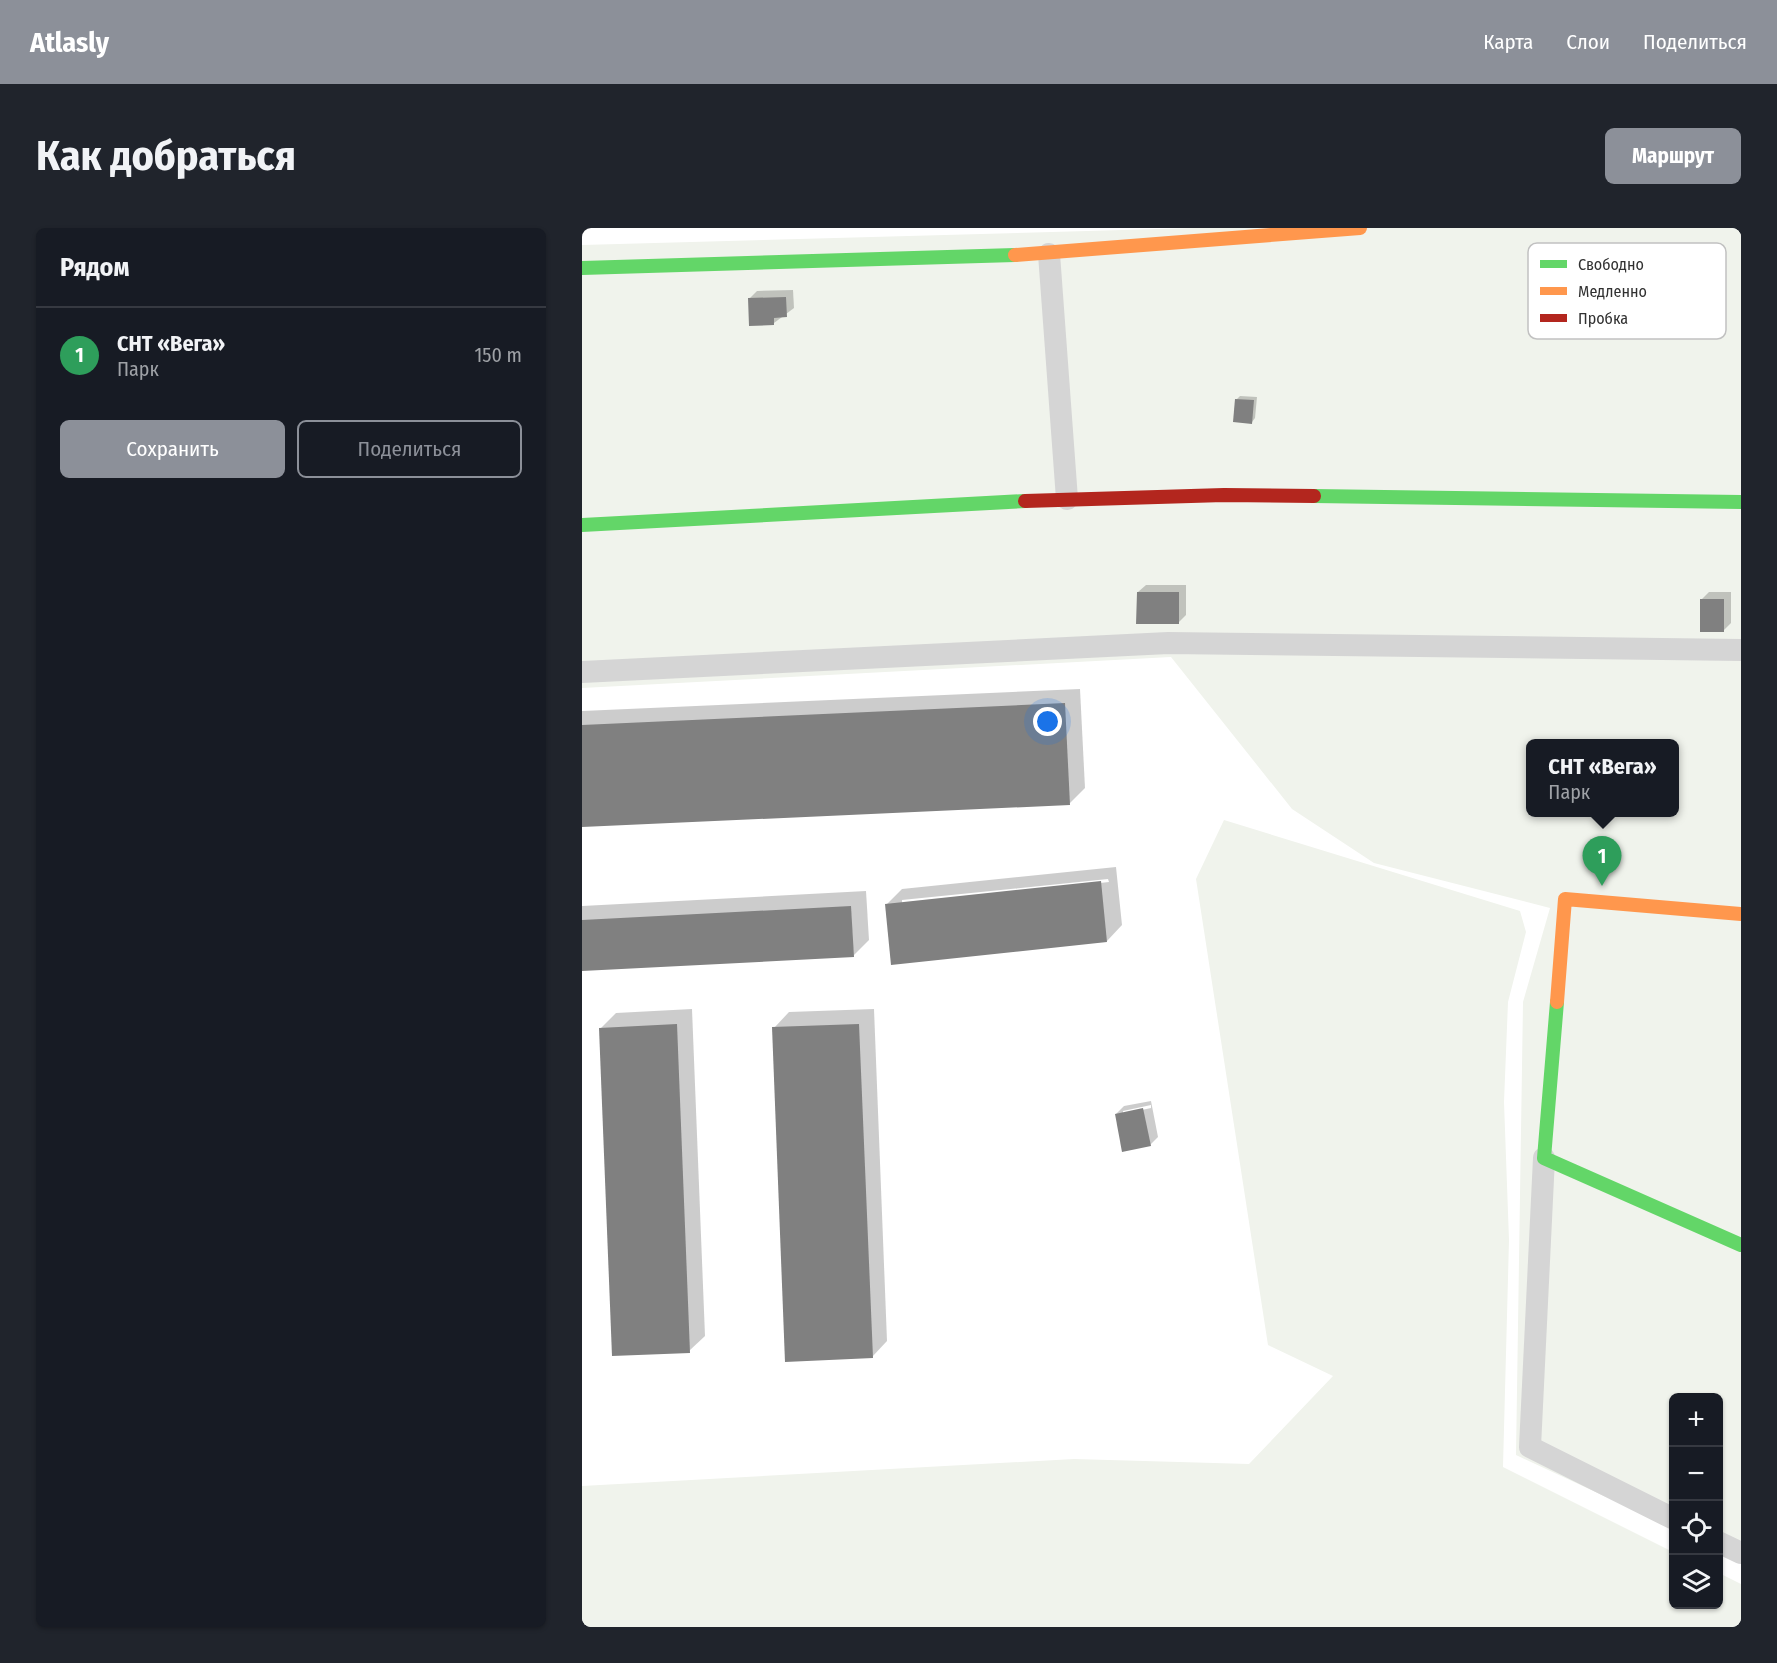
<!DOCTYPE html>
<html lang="ru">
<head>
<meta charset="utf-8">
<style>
	:root { --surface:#171b24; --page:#20242c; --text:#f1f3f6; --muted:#9ea1a6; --line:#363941; --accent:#8c9099 }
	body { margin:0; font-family:"Fira Sans Condensed",sans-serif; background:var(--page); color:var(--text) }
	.controls { position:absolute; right:18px; bottom:18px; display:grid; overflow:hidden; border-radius:9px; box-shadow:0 2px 4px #0004 }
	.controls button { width:54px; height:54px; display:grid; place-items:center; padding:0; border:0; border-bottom:2px solid var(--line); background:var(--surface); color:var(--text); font:30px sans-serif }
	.you { position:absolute; left:466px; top:494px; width:21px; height:21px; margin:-15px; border:4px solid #fff; border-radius:50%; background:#1a73e8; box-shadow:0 0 0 9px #1a73e833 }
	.badge { display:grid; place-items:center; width:39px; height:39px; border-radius:50%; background:var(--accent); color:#fff; font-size:20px; font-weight:700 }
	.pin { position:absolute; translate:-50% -50px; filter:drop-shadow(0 2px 3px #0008) }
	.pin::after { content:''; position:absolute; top:32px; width:21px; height:18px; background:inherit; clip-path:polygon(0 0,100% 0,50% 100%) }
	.popup { position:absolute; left:944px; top:511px; width:153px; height:78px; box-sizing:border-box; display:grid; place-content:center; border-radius:9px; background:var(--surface); filter:drop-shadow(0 2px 4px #0005); font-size:20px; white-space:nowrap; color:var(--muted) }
	.popup b { font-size:22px; color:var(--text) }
	.popup::after { content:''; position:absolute; left:50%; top:100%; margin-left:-12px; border:12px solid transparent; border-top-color:var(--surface) }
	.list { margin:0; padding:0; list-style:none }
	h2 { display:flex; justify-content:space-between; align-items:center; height:78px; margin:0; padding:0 24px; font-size:26px }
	h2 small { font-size:20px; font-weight:400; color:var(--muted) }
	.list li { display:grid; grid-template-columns:39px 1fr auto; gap:18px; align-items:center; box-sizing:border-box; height:96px; padding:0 24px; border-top:2px solid var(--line) }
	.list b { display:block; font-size:22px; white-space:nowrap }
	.list p { margin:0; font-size:20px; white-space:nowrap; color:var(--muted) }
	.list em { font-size:20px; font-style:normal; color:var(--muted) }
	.actions { display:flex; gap:12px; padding:18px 24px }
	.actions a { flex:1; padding:14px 0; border:2px solid var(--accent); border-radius:9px; text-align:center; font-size:21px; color:var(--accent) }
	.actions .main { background:var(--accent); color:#fff }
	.icon { flex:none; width:33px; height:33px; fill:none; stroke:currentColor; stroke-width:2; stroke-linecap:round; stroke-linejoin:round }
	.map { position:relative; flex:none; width:1159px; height:1399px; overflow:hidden; border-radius:9px }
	header { display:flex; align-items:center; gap:36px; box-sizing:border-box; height:84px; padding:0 30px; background:var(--accent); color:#fff }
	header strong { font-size:28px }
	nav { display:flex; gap:33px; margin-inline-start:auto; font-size:21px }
	.intro { display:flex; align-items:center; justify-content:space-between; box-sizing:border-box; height:144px; padding:0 36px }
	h1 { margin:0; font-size:42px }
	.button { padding:15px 27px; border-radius:9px; background:var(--accent); color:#fff; font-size:21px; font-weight:700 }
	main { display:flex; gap:36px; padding:0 36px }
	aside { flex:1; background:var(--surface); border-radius:9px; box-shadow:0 2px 4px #0004 }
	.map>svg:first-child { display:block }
	.green { fill:#f0f3ec; fill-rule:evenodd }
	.shadow { fill:#0003; fill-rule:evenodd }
	.building { fill:#808080 }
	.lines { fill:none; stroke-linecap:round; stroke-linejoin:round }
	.street { stroke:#d5d5d5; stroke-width:22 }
	.fast { stroke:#63d668; stroke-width:14 }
	.slow { stroke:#ff974d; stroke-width:14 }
	.jam { stroke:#b3261e; stroke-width:14 }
	.key { fill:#fff; stroke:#c1c1c1; stroke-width:1.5 }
	.key-label { font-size:16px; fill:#313131 }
</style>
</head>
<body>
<header>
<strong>Atlasly</strong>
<nav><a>Карта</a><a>Слои</a><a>Поделиться</a></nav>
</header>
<div class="intro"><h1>Как добраться</h1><a class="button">Маршрут</a></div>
<main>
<aside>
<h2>Рядом<small></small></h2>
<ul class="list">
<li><span class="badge" style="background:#2e9e5b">1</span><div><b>СНТ «Вега»</b><p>Парк</p></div><em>150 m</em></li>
</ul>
<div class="actions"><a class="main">Сохранить</a><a>Поделиться</a></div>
</aside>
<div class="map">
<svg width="1159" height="1399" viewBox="0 0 1159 1399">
	<rect width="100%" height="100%" fill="#fff"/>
	<!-- green -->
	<g class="green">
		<path d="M 612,0 L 1159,0 L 1159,1332 L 1137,1321 L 1136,1170 L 1092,1170 L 1091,1300 L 934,1227 L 941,774 L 968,680 L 792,635 L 710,581 L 589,429 L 0,460 L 0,17 ZM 948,516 L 1092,516 L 1092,584 L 948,584 Z"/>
		<path d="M 642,592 L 938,683 L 944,704 L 926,774 L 922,874 L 927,1012 L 921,1239 L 1091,1324 L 1092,1376 L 1136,1376 L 1137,1345 L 1159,1356 L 1159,1399 L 0,1399 L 0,1258 L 492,1231 L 667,1236 L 751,1148 L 686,1117 L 614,651 Z"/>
	</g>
	<!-- shadow -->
	<g class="shadow">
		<path d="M 211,62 L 212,80 L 192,95 L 167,71 L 175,63 Z"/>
		<path d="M 658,168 L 675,169 L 673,190 L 670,194 L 654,172 Z"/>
		<path d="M 564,357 L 604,357 L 604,387 L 596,395 L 556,364 Z"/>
		<path d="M 1127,364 L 1149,364 L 1149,395 L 1141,403 L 1119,372 Z"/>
		<path d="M 498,461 L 503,560 L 487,576 L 0,598 L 0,483 Z"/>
		<path d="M 534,639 L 540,697 L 525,713 L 305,676 L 320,661 ZM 526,651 L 527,654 L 320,676 L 320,672 Z"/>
		<path d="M 284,663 L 287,712 L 271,728 L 0,741 L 0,678 Z"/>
		<path d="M 110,781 L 123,1108 L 107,1123 L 19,800 L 34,785 Z"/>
		<path d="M 292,781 L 305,1113 L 290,1129 L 192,800 L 207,784 Z"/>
		<path d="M 569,873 L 576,909 L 568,917 L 534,886 L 542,878 ZM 569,877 L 569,880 L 541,886 L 541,883 Z"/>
	</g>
	<!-- building -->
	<g class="building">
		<path d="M 204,69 L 205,89 L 192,90 L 192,97 L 167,98 L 166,70 Z"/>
		<path d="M 653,171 L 672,172 L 670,196 L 651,194 Z"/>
		<path d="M 555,364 L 597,364 L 597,396 L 554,396 Z"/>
		<rect x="1118" y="371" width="24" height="33"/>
		<path d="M 483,475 L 488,577 L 0,599 L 0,497 Z"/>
		<path d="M 519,653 L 525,714 L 309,737 L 303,676 Z"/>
		<path d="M 269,678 L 272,729 L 0,743 L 0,692 Z"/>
		<path d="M 95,796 L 108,1125 L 30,1128 L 17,800 Z"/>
		<path d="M 277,796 L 291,1130 L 203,1134 L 190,799 Z"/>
		<path d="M 561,880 L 569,918 L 540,924 L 533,886 Z"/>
	</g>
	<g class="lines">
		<!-- street -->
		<g class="street">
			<path d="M 467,26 L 485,271"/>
			<path d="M 0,444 L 586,415 L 1159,422"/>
			<path d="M 962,930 L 948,1219 L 1092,1291"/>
			<path d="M 1136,1314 L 1159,1325"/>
		</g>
		<!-- fast -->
		<g class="fast">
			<path d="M 0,40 L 433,27"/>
			<path d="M 732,268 L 1159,274"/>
			<path d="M 0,297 L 443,273"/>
			<path d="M 975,774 L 962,930 L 1159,1017"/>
		</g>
		<!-- slow -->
		<g class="slow">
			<path d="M 433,27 L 778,0"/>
			<path d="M 975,774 L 983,671 L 1159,686"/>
		</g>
		<!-- jam -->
		<path class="jam" d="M 443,273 L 642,267 L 732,268"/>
	</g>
	<!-- legend -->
	<rect x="946" y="15" width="198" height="96" rx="9" class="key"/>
	<rect x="958" y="32" width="27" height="8" fill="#63d668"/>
	<rect x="958" y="59" width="27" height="8" fill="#ff974d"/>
	<rect x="958" y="86" width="27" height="8" fill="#b3261e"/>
	<g class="key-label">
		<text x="996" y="42">Свободно</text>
		<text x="996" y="69">Медленно</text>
		<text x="996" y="96">Пробка</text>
	</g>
</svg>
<div class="controls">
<button>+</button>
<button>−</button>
<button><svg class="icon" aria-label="locate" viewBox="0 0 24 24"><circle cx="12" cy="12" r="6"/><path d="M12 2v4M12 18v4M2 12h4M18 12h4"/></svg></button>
<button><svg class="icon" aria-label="layers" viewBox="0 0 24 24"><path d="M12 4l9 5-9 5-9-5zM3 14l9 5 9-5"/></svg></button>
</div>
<div class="you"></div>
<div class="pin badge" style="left:1020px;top:658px;background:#2e9e5b">1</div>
<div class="popup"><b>СНТ «Вега»</b>Парк</div>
</div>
</main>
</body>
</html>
